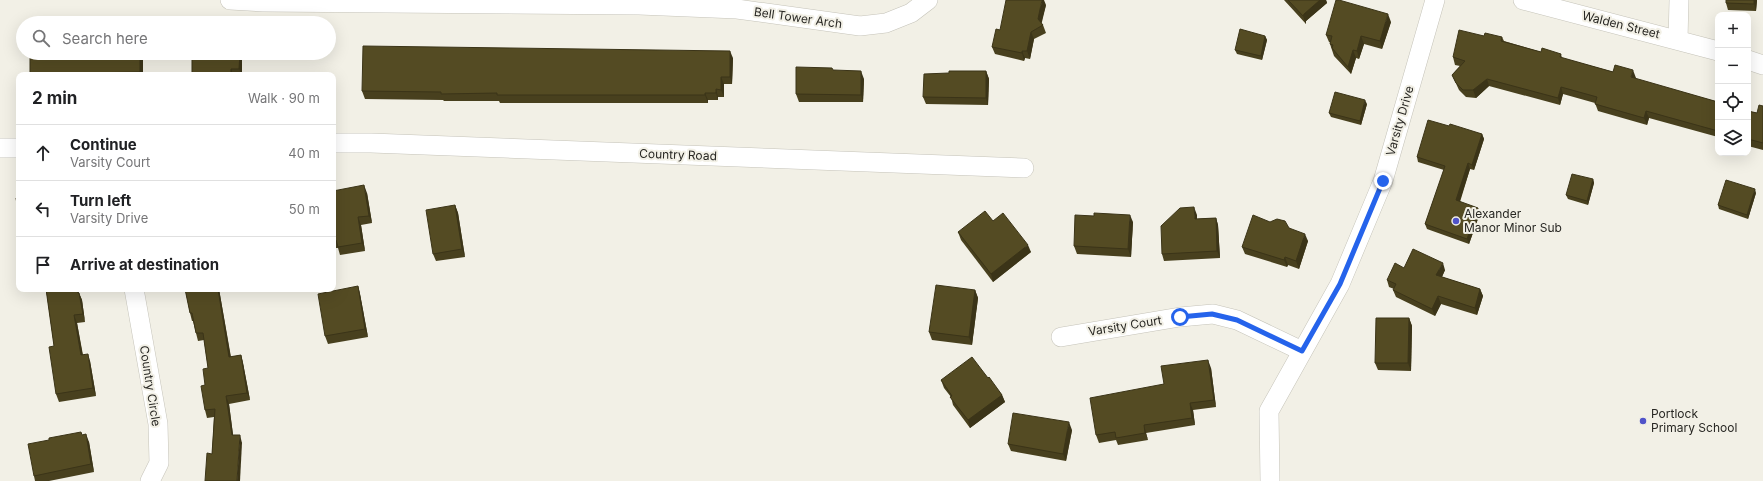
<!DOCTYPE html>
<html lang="en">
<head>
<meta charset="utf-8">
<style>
	:root { --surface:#fff; --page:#f2f2f2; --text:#202124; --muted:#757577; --line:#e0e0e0 }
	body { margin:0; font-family:Inter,sans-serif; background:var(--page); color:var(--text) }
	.controls { position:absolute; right:12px; top:12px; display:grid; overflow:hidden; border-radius:8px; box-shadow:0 4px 16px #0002 }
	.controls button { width:36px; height:36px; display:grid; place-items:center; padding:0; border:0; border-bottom:1px solid var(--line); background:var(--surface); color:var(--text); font:20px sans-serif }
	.stop { position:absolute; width:12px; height:12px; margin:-9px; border:3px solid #2563eb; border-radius:50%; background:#fff }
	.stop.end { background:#2563eb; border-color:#fff; box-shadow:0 1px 4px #0008 }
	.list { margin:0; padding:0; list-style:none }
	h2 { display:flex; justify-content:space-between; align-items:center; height:52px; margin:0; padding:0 16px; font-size:17px }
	h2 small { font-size:13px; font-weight:400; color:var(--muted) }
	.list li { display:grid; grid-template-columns:26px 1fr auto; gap:12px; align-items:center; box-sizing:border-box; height:56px; padding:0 16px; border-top:1px solid var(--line) }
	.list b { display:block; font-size:15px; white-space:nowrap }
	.list p { margin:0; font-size:13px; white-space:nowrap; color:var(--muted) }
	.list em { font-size:13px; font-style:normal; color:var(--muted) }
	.icon { flex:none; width:22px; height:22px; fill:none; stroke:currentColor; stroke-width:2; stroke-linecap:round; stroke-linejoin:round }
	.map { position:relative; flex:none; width:1763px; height:481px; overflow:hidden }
	.search { position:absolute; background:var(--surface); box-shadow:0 4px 16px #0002; left:16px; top:16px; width:320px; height:44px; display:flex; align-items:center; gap:10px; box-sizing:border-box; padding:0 14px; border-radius:22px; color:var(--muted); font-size:15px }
	.panel { position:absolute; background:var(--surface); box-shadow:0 4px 16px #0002; left:16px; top:72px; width:320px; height:220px; border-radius:8px }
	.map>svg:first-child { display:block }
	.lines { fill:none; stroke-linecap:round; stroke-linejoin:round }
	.minor-casing { stroke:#c5c3b9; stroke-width:20 }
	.minor { stroke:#fff; stroke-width:19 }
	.wall { fill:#48401e }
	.shaded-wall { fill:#3b3418 }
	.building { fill:#544b23; stroke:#3b3418 }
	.route { stroke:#2563eb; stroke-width:5 }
	.poi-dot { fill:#5053c9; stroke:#f2f0e6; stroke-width:1.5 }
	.labels { text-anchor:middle; stroke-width:4; stroke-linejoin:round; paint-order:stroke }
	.street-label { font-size:12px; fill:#282723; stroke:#f2f0e6 }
	.poi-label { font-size:12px; fill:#282723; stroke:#f2f0e6; text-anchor:start }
</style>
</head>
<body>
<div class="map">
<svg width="1763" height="481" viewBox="0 0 1763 481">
	<rect width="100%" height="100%" fill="#f2f0e6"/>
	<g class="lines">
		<defs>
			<g id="minor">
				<path d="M 230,0 L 263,2 L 639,5 L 737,9 L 860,26 L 886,23 L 911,13 L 928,0"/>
				<path d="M 1523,0 L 1718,51"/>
				<path d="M 1678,40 L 1679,0"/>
				<path d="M 1748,60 L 1763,65"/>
				<path d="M 333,143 L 371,143 L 1024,168"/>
				<path d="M 0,148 L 19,148"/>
				<path d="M 134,289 L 158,424 L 159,463 L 150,481"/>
				<path d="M 1061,337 L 1180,317 L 1213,314 L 1237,320 L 1302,351"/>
				<path d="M 1270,481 L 1269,411 L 1340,284 L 1383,181 L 1435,0"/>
			</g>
		</defs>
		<!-- minor casing -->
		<use href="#minor" class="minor-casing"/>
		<!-- minor -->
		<use href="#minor" class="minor"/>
	</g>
	<!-- wall -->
	<g class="wall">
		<path d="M 1284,0 L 1326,0 L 1327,3 L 1306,21 L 1306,24 Z"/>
		<path d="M 1757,0 L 1756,11 L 1728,10 L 1726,3 Z"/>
		<path d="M 1046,5 L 1041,23 L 1043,25 L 1046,33 L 1034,39 L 1030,59 L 1025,58 L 1024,61 L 995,54 L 992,47 L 1000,30 Z"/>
		<path d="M 1391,22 L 1382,49 L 1364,44 L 1359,59 L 1356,58 L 1351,74 L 1334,56 L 1330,44 L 1331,43 L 1329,42 L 1326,35 Z"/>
		<path d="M 1265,36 L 1267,40 L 1262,60 L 1237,54 L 1235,50 Z"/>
		<path d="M 1484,36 L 1502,37 L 1504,41 L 1541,52 L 1561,54 L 1562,58 L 1636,78 L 1635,79 L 1718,102 L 1718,137 L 1649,118 L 1647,125 L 1598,111 L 1595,103 L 1563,94 L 1560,105 L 1489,86 L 1476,98 L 1466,97 L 1459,90 L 1452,75 L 1460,66 L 1455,65 L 1453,57 Z"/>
		<path d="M 143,53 L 143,75 L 30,75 Z"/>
		<path d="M 242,53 L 242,75 L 192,75 Z"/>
		<path d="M 733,58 L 732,84 L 724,84 L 724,97 L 718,97 L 718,100 L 708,100 L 708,103 L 500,103 L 499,101 L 444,101 L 443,100 L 365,99 L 362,91 Z"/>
		<path d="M 833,70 L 864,79 L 863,102 L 799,102 L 796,94 Z"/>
		<path d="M 986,71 L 989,79 L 988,105 L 926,104 L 923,97 Z"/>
		<path d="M 1367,104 L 1361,125 L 1331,117 L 1329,113 Z"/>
		<path d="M 1763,106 L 1763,150 L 1748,146 L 1748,111 L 1757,113 Z"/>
		<path d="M 1449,126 L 1482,134 L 1484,139 L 1474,170 L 1470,169 L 1460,202 L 1480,213 L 1469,244 L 1427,229 L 1425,224 L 1444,170 L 1418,162 L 1417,157 Z"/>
		<path d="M 1593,179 L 1594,183 L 1588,205 L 1568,199 L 1566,195 Z"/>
		<path d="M 333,191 L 367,193 L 372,223 L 361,225 L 365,251 L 340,255 L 338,248 L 333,248 Z"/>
		<path d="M 1756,193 L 1748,219 L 1719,209 L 1718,205 Z"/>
		<path d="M 455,205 L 458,213 L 465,257 L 436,261 L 433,254 Z"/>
		<path d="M 1197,215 L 1197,219 L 1216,218 L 1218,225 L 1220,258 L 1164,261 L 1162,254 Z"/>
		<path d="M 1094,216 L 1133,222 L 1131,257 L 1077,254 L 1074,246 Z"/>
		<path d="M 993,221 L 1031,252 L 993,282 L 961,240 L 958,232 Z"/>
		<path d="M 1289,228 L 1308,241 L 1299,269 L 1288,265 L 1287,267 L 1245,254 L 1242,247 Z"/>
		<path d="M 1404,268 L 1445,270 L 1442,277 L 1480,289 L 1483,296 L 1477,315 L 1441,304 L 1435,316 L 1396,297 L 1393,290 L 1394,289 L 1389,287 L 1387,280 Z"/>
		<path d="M 358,286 L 360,294 L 368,337 L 328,344 L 325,336 Z"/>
		<path d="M 46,289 L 78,289 L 79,293 L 82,300 L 85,322 L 77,323 L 83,355 L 90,361 L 96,396 L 59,402 L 56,394 L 54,346 Z"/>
		<path d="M 185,289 L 219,289 L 231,357 L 241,355 L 243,363 L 250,400 L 229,404 L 233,435 L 242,443 L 212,454 L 214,417 L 207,418 L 205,410 L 205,385 L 208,368 L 204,340 L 198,341 L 193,321 L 192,321 L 190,313 Z"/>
		<path d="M 975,290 L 978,298 L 972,345 L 932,340 L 929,332 Z"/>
		<path d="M 1409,318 L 1412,326 L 1411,371 L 1378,370 L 1375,363 Z"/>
		<path d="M 1211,368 L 1216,407 L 1193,410 L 1195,425 L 1146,433 L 1148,440 L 1118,445 L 1116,440 L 1099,443 L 1096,435 L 1164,384 Z"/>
		<path d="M 988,378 L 1002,395 L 1005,402 L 970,428 L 953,405 L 951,397 L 944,388 L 941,380 Z"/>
		<path d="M 1072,430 L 1066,461 L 1011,451 L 1008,444 Z"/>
		<path d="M 82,435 L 89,442 L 94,472 L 49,481 L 35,481 L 34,476 Z"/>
	</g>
	<!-- shaded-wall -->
	<g class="shaded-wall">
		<path d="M 1042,0 L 1044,0 L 1046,5 L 1041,26 L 1038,19 Z"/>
		<path d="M 1320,0 L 1326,0 L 1327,3 L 1306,21 L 1306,24 L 1303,16 L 1304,14 Z"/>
		<path d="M 1754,0 L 1757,0 L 1756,11 L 1754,4 Z"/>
		<path d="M 1388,14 L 1391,22 L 1382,49 L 1380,41 Z"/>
		<path d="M 1031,32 L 1034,39 L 1030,59 L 1027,51 Z"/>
		<path d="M 1265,36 L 1267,40 L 1262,60 L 1261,56 Z"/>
		<path d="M 1361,36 L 1364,44 L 1359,59 L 1357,51 Z"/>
		<path d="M 1353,50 L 1356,58 L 1351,74 L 1348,67 Z"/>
		<path d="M 730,51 L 733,58 L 732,84 L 730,77 Z"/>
		<path d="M 1022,51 L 1025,58 L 1024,61 L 1022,53 Z"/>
		<path d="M 140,53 L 143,53 L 143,75 L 141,75 L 140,72 Z"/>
		<path d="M 240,53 L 242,53 L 242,75 L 239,69 Z"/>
		<path d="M 231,69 L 233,75 L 231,75 Z"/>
		<path d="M 1633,70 L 1636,78 L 1634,85 L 1631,77 Z"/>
		<path d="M 861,71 L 864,79 L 863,102 L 861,95 Z"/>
		<path d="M 986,71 L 989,79 L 988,105 L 986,98 Z"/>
		<path d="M 721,77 L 724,84 L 724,97 L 721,90 Z"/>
		<path d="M 1487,79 L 1489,86 L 1476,98 L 1473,90 Z"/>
		<path d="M 1561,87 L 1563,94 L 1560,105 L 1558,98 Z"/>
		<path d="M 716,89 L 718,97 L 718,100 L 716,93 Z"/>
		<path d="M 705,93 L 708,100 L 708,103 L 705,95 Z"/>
		<path d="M 1365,100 L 1367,104 L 1361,125 L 1360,121 Z"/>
		<path d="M 1646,111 L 1649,118 L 1647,125 L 1644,118 Z"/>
		<path d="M 1482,134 L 1484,139 L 1474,170 L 1472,165 Z"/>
		<path d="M 1468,163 L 1470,169 L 1458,206 L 1456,200 Z"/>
		<path d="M 1593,179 L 1594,183 L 1588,205 L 1587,201 Z"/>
		<path d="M 364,185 L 367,193 L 372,223 L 369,216 Z"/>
		<path d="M 1755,189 L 1756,193 L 1748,219 L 1747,215 Z"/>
		<path d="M 455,205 L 458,213 L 465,257 L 462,249 Z"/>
		<path d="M 1194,207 L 1197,215 L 1197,226 L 1195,219 Z"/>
		<path d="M 1478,208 L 1480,213 L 1469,244 L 1467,239 Z"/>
		<path d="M 1130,215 L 1133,222 L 1131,257 L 1128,249 Z"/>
		<path d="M 358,217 L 361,225 L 365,251 L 362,243 Z"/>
		<path d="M 1216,218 L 1218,225 L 1220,258 L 1217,251 Z"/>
		<path d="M 1305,234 L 1308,241 L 1299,269 L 1296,261 Z"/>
		<path d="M 1028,245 L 1031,252 L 993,282 L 991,274 Z"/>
		<path d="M 1285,257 L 1288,265 L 1287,267 L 1284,260 Z"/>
		<path d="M 1443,263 L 1445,270 L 1439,283 L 1436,275 Z"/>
		<path d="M 358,286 L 360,294 L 368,337 L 365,329 Z"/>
		<path d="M 218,289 L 219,289 L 232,365 L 229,357 Z"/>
		<path d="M 1480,289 L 1483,296 L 1477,315 L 1475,308 Z"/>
		<path d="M 975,290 L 978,298 L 972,345 L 969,337 Z"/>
		<path d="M 79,293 L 82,300 L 85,322 L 83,314 Z"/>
		<path d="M 1438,296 L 1441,304 L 1435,316 L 1432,309 Z"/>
		<path d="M 74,315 L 77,323 L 84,363 L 81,355 Z"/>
		<path d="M 1409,318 L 1412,326 L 1411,371 L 1408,363 Z"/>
		<path d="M 88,354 L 90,361 L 96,396 L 93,388 Z"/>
		<path d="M 241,355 L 243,363 L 250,400 L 247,393 Z"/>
		<path d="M 1208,360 L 1211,368 L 1216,407 L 1214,400 Z"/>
		<path d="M 1002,395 L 1005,402 L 970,428 L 968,420 Z"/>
		<path d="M 226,396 L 229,404 L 234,442 L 232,435 Z"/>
		<path d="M 1190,403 L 1193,410 L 1195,425 L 1192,418 Z"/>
		<path d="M 1069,422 L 1072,430 L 1066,461 L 1063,454 Z"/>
		<path d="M 1144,425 L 1146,433 L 1148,440 L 1145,433 Z"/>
		<path d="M 86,434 L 89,442 L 94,472 L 91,464 Z"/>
		<path d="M 240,435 L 242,443 L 240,481 L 237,481 Z"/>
	</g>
	<!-- building -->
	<g class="building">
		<path d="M 1006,0 L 1042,0 L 1038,19 L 1043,25 L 1031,32 L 1027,51 L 1022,51 L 1022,53 L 992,47 L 996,29 L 1000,30 Z"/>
		<path d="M 1288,0 L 1320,0 L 1304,14 L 1303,16 Z"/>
		<path d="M 1336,0 L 1339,0 L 1388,14 L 1380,41 L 1361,36 L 1357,51 L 1353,50 L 1348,67 L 1332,48 L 1333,45 L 1330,44 L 1332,36 L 1326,35 Z"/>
		<path d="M 1726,0 L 1754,0 L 1754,4 L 1726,3 Z"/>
		<path d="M 1240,29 L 1265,36 L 1261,56 L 1235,50 Z"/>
		<path d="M 1459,30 L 1484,36 L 1485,33 L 1502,37 L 1501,41 L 1541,52 L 1542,48 L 1561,54 L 1560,57 L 1613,72 L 1615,65 L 1633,70 L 1631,77 L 1718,102 L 1718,131 L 1646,111 L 1644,118 L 1595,104 L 1597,97 L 1561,87 L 1558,98 L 1487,79 L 1473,90 L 1463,90 L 1456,83 L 1452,75 L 1465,61 L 1453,57 Z"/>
		<path d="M 363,46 L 730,51 L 730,77 L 721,77 L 721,90 L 716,89 L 716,93 L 705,93 L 705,95 L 497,95 L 497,93 L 441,94 L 441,92 L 362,91 Z"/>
		<path d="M 30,53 L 140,53 L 140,72 L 79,73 L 79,75 L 30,75 Z"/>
		<path d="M 192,53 L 240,53 L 239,69 L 231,69 L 231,75 L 192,75 Z"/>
		<path d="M 796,67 L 832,68 L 833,70 L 861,71 L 861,95 L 796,94 Z"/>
		<path d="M 949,71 L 986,71 L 986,98 L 923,97 L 924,74 L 949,73 Z"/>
		<path d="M 1335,92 L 1365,100 L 1360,121 L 1329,113 Z"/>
		<path d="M 1759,105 L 1763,106 L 1763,143 L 1748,139 L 1748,111 L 1757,113 Z"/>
		<path d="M 1428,120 L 1449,126 L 1450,124 L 1482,134 L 1472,165 L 1468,163 L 1456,200 L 1478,208 L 1467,239 L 1425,224 L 1445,166 L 1417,157 Z"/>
		<path d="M 1572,174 L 1593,179 L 1587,201 L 1566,195 Z"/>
		<path d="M 1726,180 L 1755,189 L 1747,215 L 1718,205 Z"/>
		<path d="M 364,185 L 369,216 L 358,217 L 362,243 L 338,247 L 336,240 L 333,240 L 333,191 Z"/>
		<path d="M 19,197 L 19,216 L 16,198 Z"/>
		<path d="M 455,205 L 462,249 L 433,254 L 426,210 Z"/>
		<path d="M 1194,207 L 1195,219 L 1216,218 L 1217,251 L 1162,254 L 1161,226 L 1180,208 Z"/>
		<path d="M 985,211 L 993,221 L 1003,213 L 1028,245 L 991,274 L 958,232 Z"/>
		<path d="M 1094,213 L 1130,215 L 1128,249 L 1074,246 L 1075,215 L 1094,216 Z"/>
		<path d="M 1253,215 L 1270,222 L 1277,219 L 1285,221 L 1289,228 L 1305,234 L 1296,261 L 1285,257 L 1284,260 L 1242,247 Z"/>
		<path d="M 1413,249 L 1443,263 L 1436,275 L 1480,289 L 1475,308 L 1438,296 L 1432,309 L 1393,290 L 1396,284 L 1387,280 L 1395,263 L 1404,268 Z"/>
		<path d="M 936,285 L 975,290 L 969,337 L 929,332 Z"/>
		<path d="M 358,286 L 365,329 L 325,336 L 318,294 Z"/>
		<path d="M 46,289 L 77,289 L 78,293 L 79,293 L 83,314 L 74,315 L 81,355 L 88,354 L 93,388 L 56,394 L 49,347 L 54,346 Z"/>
		<path d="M 185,289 L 218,289 L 229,357 L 241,355 L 247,393 L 226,396 L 232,435 L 240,435 L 237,481 L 205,481 L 207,453 L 212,454 L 215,409 L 205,410 L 201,386 L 205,385 L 203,369 L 208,368 L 203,333 L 196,333 L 192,313 L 190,313 Z"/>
		<path d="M 1376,318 L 1409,318 L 1408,363 L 1375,363 Z"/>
		<path d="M 972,357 L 988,378 L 989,377 L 1002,395 L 968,420 L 950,397 L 952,396 L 941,380 Z"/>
		<path d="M 1208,360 L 1214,400 L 1190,403 L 1192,418 L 1144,425 L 1145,433 L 1116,438 L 1115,432 L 1096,435 L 1090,398 L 1164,384 L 1161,366 Z"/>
		<path d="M 1013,413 L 1069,422 L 1063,454 L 1008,444 Z"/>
		<path d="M 81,432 L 82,435 L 86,434 L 91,464 L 34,476 L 28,444 L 49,440 L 49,438 Z"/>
	</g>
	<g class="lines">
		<!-- route -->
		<path class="route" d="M 1180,317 L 1212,314 L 1237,320 L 1302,351 L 1340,284 L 1383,181"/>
	</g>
	<!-- markers -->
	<g class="poi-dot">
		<circle cx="1456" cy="221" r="4"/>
		<circle cx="1643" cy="421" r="4"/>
	</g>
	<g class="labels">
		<!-- street labels -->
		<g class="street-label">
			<text transform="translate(798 18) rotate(8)" y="4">Bell Tower Arch</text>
			<text transform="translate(1621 25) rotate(14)" y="4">Walden Street</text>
			<text transform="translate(1400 121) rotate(-74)" y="4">Varsity Drive</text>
			<text transform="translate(678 155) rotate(2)" y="4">Country Road</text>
			<text transform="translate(1125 326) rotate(-9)" y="4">Varsity Court</text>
			<text transform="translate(150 386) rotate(81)" y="4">Country Circle</text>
		</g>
		<!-- poi labels -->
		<g class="poi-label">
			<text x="1464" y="218">Alexander<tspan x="1464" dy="14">Manor Minor Sub</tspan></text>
			<text x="1651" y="418">Portlock<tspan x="1651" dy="14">Primary School</tspan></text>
		</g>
	</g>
</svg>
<div class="controls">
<button>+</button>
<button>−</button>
<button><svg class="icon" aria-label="locate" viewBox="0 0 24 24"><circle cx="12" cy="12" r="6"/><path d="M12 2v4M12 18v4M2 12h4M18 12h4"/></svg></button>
<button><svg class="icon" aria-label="layers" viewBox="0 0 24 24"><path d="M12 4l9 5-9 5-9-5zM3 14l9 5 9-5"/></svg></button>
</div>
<div class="stop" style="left:1180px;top:317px"></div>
<div class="stop end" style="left:1383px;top:181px"></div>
<div class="search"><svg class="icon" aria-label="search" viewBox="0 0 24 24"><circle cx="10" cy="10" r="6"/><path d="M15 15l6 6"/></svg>Search here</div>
<section class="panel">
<h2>2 min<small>Walk · 90 m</small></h2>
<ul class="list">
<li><svg class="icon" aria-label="ahead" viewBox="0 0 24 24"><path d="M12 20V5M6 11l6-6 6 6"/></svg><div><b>Continue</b><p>Varsity Court</p></div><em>40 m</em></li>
<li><svg class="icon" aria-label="left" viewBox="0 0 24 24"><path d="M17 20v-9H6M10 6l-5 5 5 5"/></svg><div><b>Turn left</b><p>Varsity Drive</p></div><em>50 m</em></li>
<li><svg class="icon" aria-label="arrive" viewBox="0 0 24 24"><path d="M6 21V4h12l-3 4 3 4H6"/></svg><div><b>Arrive at destination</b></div></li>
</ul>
</section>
</div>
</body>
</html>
